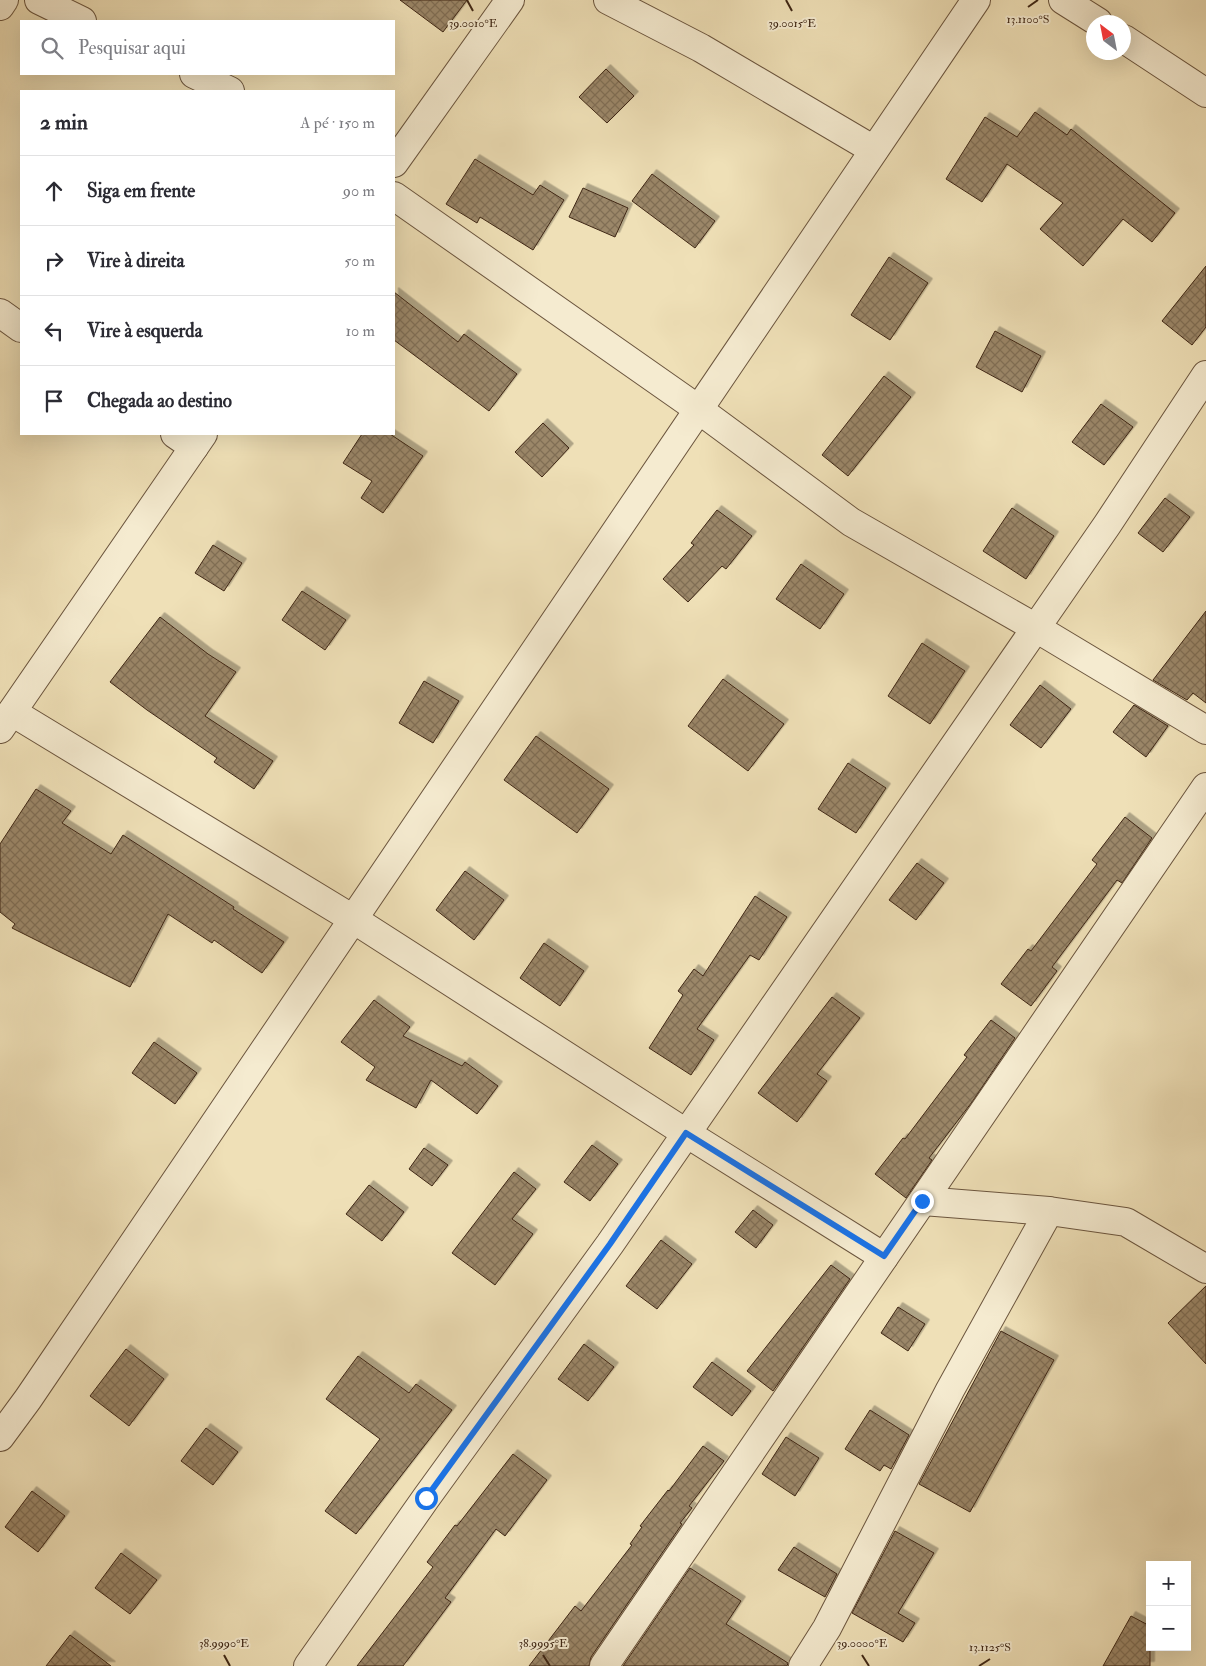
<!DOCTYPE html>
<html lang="pt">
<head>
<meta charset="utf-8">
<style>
	:root { --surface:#fff; --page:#f7f7f7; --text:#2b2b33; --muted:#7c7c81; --line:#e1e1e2 }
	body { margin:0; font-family:"IM FELL Double Pica",serif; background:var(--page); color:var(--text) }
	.controls { position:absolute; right:15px; bottom:15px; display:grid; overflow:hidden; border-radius:0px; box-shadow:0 5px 20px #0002 }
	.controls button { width:45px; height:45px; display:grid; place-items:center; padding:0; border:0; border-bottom:1px solid var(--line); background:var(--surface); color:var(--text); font:25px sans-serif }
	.compass { position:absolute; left:1086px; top:15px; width:45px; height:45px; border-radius:50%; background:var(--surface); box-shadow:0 5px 20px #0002; rotate:328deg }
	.stop { position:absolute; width:15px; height:15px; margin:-11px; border:4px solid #1a73e8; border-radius:50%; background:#fff }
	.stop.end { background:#1a73e8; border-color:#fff; box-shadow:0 1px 5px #0008 }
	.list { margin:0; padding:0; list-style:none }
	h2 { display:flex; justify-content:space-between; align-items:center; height:65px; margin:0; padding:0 20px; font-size:21px }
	h2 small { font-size:16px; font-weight:400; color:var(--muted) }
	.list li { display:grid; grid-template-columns:32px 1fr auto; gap:15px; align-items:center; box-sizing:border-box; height:70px; padding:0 20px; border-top:1px solid var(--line) }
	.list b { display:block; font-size:19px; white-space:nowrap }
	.list em { font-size:16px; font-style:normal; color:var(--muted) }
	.icon { flex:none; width:28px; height:28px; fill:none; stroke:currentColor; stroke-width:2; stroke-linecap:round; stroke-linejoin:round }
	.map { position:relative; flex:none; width:1206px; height:1666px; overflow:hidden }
	.search { position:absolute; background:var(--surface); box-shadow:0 5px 20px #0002; left:20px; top:20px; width:375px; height:55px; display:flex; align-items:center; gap:12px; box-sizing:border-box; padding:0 18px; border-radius:0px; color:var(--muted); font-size:19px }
	.panel { position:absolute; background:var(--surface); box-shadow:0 5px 20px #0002; left:20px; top:90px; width:375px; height:345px; border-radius:0px }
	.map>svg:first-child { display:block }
	.building { fill:url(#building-cross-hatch); stroke:#3f2715; filter:url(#shadow) }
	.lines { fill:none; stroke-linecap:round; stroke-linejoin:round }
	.minor-casing { stroke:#6b553e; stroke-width:30 }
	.minor { stroke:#f5ebd0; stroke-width:28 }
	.route { stroke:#1a73e8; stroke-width:6 }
	.ticks { fill:none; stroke:#3f2715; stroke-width:2 }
	.ticks-label { font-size:12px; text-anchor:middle; fill:#3f2715; stroke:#f5ebd0; stroke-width:4; stroke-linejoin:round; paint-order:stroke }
</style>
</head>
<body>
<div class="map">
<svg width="1206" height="1666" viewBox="0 0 1206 1666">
	<defs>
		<pattern id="building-cross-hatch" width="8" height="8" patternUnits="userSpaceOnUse" patternTransform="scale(1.25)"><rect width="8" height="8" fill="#9b8769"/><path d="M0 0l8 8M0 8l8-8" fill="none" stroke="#806e55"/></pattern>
		<filter id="shadow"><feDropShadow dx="4.5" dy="-4.5" stdDeviation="0" flood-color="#0004"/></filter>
	</defs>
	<rect width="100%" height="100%" fill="#efe0b7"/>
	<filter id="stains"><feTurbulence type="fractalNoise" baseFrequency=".004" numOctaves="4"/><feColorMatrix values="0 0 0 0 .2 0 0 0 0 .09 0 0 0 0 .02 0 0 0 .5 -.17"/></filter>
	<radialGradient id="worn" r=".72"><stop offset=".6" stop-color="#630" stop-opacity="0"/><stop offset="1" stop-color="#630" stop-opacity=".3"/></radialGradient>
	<!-- building -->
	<g class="building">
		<path d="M 400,0 L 467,0 L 443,32 Z"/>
		<path d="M 606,69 L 634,96 L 607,123 L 579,97 Z"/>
		<path d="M 1035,112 L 1067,135 L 1071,129 L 1175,213 L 1152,242 L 1123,219 L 1083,266 L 1040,229 L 1063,203 L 1007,164 L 982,202 L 946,179 L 985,117 L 1017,137 Z"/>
		<path d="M 475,159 L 533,195 L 540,185 L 564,200 L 533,250 L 480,217 L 477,223 L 446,204 Z"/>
		<path d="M 652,174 L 715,221 L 695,248 L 632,201 Z"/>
		<path d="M 583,188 L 628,208 L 615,237 L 569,217 Z"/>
		<path d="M 889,257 L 928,283 L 890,340 L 851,315 Z"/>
		<path d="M 1206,266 L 1206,327 L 1192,345 L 1162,321 Z"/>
		<path d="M 394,292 L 458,342 L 464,334 L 517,374 L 489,411 L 394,340 Z"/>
		<path d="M 995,331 L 1041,356 L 1022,392 L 976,367 Z"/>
		<path d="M 884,376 L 911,397 L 848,476 L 822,455 Z"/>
		<path d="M 1101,404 L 1133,427 L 1104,465 L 1072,442 Z"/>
		<path d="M 543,423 L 569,448 L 542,477 L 515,452 Z"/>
		<path d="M 362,434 L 390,434 L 423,456 L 383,513 L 361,498 L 372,481 L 343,463 Z"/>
		<path d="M 1165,498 L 1190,517 L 1163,552 L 1138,533 Z"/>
		<path d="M 1012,508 L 1054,536 L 1026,579 L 983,551 Z"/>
		<path d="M 717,510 L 752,536 L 726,569 L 722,566 L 688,602 L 663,579 L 694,545 L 691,543 Z"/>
		<path d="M 213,545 L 242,563 L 224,591 L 195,573 Z"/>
		<path d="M 801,564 L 844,594 L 820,629 L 776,599 Z"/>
		<path d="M 302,591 L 346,620 L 325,650 L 282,620 Z"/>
		<path d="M 1206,611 L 1206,703 L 1193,693 L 1187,700 L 1153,680 Z"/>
		<path d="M 160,617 L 208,654 L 236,672 L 205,716 L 273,761 L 254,789 L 214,762 L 217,758 L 147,710 L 110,682 Z"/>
		<path d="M 922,643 L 965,671 L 930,724 L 888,696 Z"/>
		<path d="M 723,679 L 784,724 L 748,771 L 688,726 Z"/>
		<path d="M 424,681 L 459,701 L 433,743 L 399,723 Z"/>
		<path d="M 1040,685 L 1071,709 L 1041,748 L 1010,725 Z"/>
		<path d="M 1134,705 L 1168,726 L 1146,757 L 1113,732 Z"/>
		<path d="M 536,736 L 609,789 L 577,833 L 504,780 Z"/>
		<path d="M 848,763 L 886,788 L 856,833 L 818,809 Z"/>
		<path d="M 36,789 L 71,811 L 62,823 L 111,854 L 123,835 L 234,907 L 233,909 L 284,942 L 262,973 L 214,940 L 212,943 L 168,914 L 130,987 L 12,928 L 15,924 L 0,912 L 0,844 Z"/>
		<path d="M 1125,817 L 1152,838 L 1122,883 L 1117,880 L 1052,967 L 1057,971 L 1031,1006 L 1001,984 L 1028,949 L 1031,951 L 1097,864 L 1092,860 Z"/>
		<path d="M 917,863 L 944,883 L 916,920 L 889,900 Z"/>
		<path d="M 465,871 L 504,900 L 474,940 L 436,910 Z"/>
		<path d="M 755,896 L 787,917 L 759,960 L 750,955 L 697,1029 L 714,1040 L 691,1075 L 649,1048 L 683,995 L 678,991 L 694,969 L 703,976 Z"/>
		<path d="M 544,943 L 584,971 L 560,1006 L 520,978 Z"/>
		<path d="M 832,997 L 860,1018 L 817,1074 L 827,1081 L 797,1122 L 758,1093 Z"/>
		<path d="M 374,1000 L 410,1027 L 403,1036 L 462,1066 L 465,1062 L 498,1086 L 477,1114 L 431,1080 L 416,1108 L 366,1080 L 375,1067 L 341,1042 Z"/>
		<path d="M 991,1020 L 1015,1038 L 972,1102 L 929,1158 L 932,1160 L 906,1198 L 875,1174 L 903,1138 L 905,1139 L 967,1057 L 964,1055 Z"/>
		<path d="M 154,1042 L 197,1073 L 175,1104 L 132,1073 Z"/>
		<path d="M 592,1145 L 618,1164 L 590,1201 L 564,1182 Z"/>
		<path d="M 424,1148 L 448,1165 L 432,1186 L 409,1169 Z"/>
		<path d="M 514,1172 L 536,1189 L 512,1219 L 533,1234 L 495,1285 L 452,1253 Z"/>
		<path d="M 369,1185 L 404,1212 L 382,1241 L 346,1214 Z"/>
		<path d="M 753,1210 L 773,1225 L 756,1248 L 735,1232 Z"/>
		<path d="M 661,1240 L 692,1264 L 657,1309 L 626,1286 Z"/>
		<path d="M 831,1265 L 850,1279 L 773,1391 L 747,1371 Z"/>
		<path d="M 1206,1286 L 1206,1364 L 1168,1323 Z"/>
		<path d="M 898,1307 L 925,1324 L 908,1351 L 881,1333 Z"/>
		<path d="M 1001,1331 L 1054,1360 L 970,1512 L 919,1484 Z"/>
		<path d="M 584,1344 L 614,1367 L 588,1401 L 558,1379 Z"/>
		<path d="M 126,1349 L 164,1379 L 129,1426 L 90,1396 Z"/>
		<path d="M 358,1356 L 409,1393 L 416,1384 L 452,1410 L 356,1534 L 325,1511 L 380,1439 L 326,1399 Z"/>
		<path d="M 712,1362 L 751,1391 L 732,1416 L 693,1387 Z"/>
		<path d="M 870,1410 L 909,1435 L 891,1469 L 884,1465 L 880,1471 L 845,1449 Z"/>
		<path d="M 206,1428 L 238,1452 L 213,1485 L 181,1461 Z"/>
		<path d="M 786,1437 L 819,1458 L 795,1496 L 762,1474 Z"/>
		<path d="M 703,1446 L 724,1461 L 689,1506 L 692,1508 L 680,1523 L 682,1524 L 591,1657 L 589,1666 L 529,1666 L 575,1606 L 581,1611 L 632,1545 L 630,1544 L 642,1527 L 640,1526 L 668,1490 L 669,1491 Z"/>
		<path d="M 513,1454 L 547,1480 L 505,1536 L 496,1529 L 445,1598 L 451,1602 L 403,1666 L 357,1666 L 433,1567 L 427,1562 L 455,1525 L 457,1526 Z"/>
		<path d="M 32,1491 L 65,1516 L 38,1552 L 5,1527 Z"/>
		<path d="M 895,1531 L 934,1553 L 898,1613 L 915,1623 L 903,1642 L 852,1613 Z"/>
		<path d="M 794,1547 L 837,1574 L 825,1597 L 778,1570 Z"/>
		<path d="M 121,1553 L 157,1580 L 130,1614 L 95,1588 Z"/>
		<path d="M 690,1568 L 741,1601 L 726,1624 L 788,1663 L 787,1666 L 623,1666 Z"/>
		<path d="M 1131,1616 L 1150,1626 L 1150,1666 L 1103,1666 Z"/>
		<path d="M 70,1635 L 111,1666 L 46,1666 Z"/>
	</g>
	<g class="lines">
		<defs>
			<g id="minor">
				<path d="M 39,0 L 82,21"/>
				<path d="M 608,0 L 701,48 L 874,150"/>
				<path d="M 1063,0 L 1098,22"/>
				<path d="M 0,6 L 4,0"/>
				<path d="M 1124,39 L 1206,93"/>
				<path d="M 194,74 L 230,91"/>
				<path d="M 394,163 L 510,0"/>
				<path d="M 394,196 L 698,409 L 851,522 L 1036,628 L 1206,730"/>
				<path d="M 0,313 L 21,328"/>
				<path d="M 175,434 L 194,447"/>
				<path d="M 12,712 L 353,919 L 686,1133 L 884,1257"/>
				<path d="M 0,729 L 203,434"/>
				<path d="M 923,1201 L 1049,1211 L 1126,1222 L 1206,1269"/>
				<path d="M 0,1437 L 28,1399 L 976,0"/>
				<path d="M 308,1666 L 426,1498 L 610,1244 L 1107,525 L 1206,375"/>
				<path d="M 604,1666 L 1206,787"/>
				<path d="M 803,1666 L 827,1628 L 950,1390 L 1049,1211"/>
			</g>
		</defs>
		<!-- minor casing -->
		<use href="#minor" class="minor-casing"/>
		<!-- minor -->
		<use href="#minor" class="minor"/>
	</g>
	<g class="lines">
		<!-- route -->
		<path class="route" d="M 426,1498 L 610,1244 L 686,1133 L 884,1256 L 922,1201"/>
	</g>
	<!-- ticks -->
	<path class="ticks" d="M 467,0 L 473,11M 786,0 L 792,11M 1028,7 L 1038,0M 224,1655 L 230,1666M 543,1655 L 550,1666M 862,1655 L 869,1666M 979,1666 L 990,1659"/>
	<g class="ticks-label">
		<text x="1028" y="23">13.1100°S</text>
		<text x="473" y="27">39.0010°E</text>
		<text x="792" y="27">39.0015°E</text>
		<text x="224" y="1647">38.9990°E</text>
		<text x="543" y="1647">38.9995°E</text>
		<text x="862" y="1647">39.0000°E</text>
		<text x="990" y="1651">13.1125°S</text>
	</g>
	<rect width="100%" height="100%" filter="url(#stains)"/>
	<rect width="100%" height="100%" fill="url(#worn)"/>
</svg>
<div class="controls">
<button>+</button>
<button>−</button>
</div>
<svg class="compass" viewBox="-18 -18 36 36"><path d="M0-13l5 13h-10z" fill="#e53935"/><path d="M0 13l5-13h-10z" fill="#7c7c81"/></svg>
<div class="stop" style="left:426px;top:1498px"></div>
<div class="stop end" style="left:922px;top:1201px"></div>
<div class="search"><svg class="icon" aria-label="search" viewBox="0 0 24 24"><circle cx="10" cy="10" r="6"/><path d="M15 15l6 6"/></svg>Pesquisar aqui</div>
<section class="panel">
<h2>2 min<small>A pé · 150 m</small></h2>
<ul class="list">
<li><svg class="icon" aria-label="ahead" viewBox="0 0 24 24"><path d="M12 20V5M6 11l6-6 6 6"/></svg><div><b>Siga em frente</b></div><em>90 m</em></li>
<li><svg class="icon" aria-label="right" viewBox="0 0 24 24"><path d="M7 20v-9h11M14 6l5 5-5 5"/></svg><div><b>Vire à direita</b></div><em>50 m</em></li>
<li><svg class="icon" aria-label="left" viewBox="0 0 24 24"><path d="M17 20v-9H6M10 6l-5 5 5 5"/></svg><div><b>Vire à esquerda</b></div><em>10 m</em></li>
<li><svg class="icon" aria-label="arrive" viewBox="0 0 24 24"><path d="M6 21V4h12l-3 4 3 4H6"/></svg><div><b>Chegada ao destino</b></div></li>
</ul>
</section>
</div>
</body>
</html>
